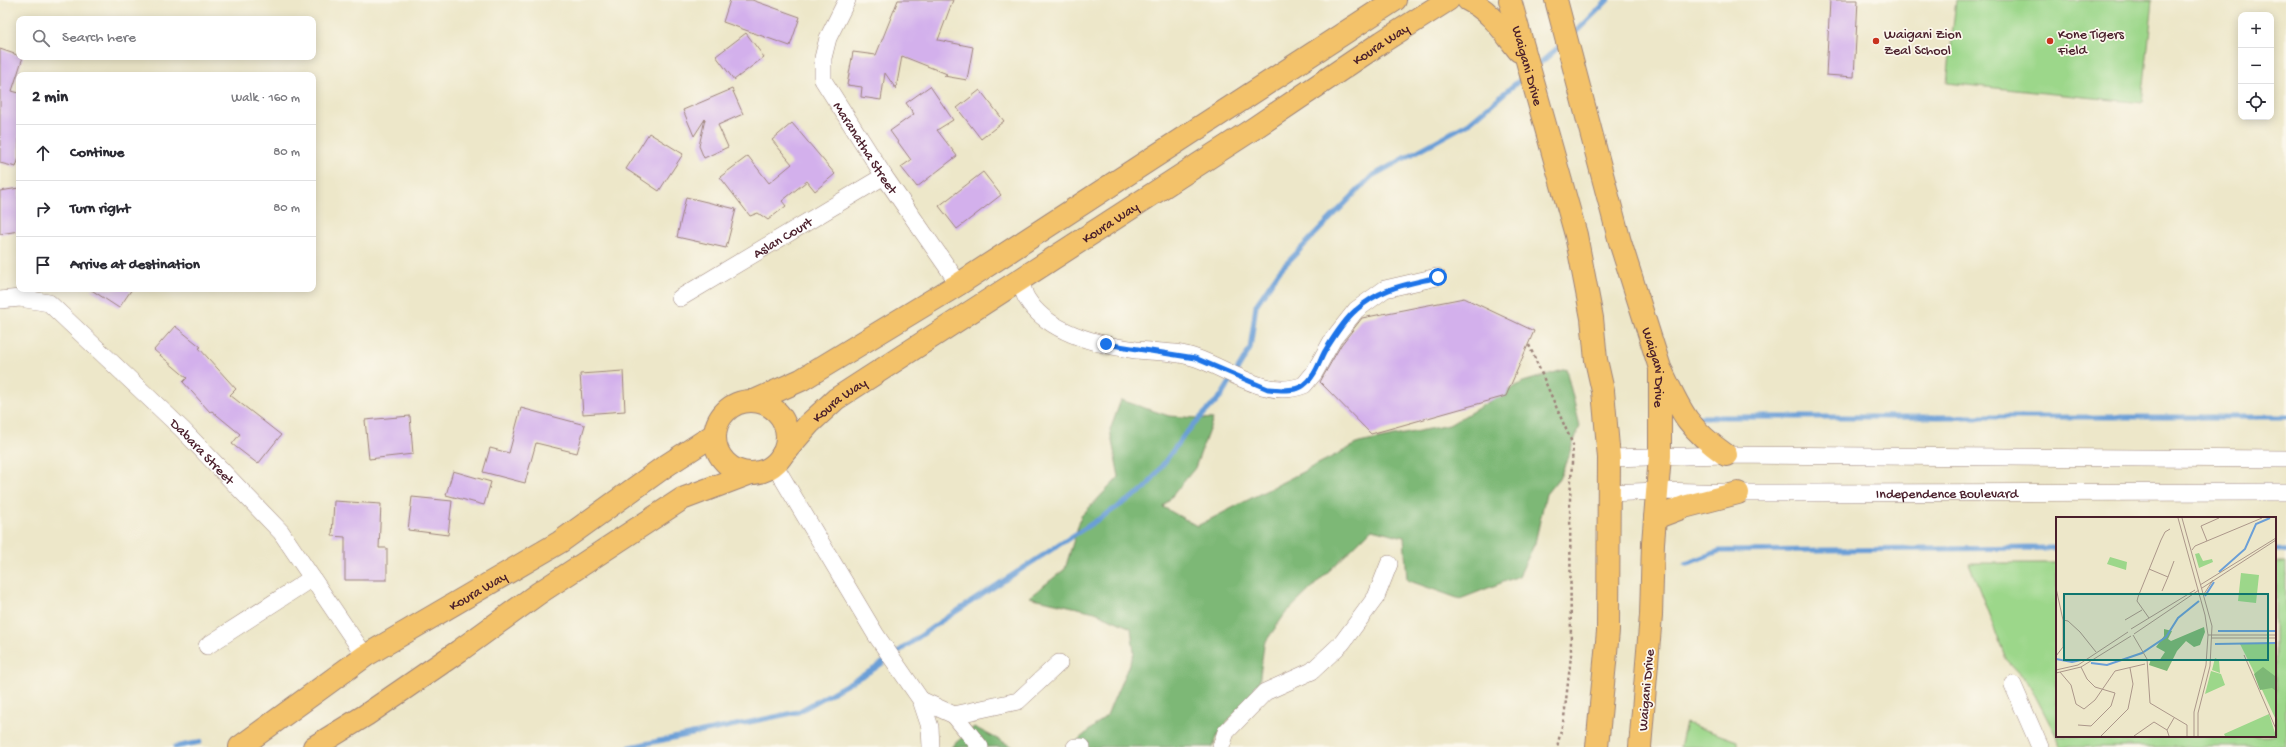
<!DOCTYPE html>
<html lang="en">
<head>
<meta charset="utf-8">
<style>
	:root { --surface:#fff; --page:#f7f7f7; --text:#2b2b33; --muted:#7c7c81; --line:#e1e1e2 }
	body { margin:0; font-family:"Gochi Hand",sans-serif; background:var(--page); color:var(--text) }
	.controls { position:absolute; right:12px; top:12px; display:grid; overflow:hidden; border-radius:8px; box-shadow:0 2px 10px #0003 }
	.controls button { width:36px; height:36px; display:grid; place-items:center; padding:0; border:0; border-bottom:1px solid var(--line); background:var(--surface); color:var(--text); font:20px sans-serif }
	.stop { position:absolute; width:12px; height:12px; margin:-9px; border:3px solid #1a73e8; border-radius:50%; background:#fff }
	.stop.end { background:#1a73e8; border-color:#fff; box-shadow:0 1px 4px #0008 }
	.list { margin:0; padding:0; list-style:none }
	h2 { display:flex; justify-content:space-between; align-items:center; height:52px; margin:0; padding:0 16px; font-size:17px }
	h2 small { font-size:13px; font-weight:400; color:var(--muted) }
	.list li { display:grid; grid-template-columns:26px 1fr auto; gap:12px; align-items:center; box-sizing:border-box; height:56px; padding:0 16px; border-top:1px solid var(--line) }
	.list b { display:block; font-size:15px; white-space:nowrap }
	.list em { font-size:13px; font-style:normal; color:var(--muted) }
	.icon { flex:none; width:22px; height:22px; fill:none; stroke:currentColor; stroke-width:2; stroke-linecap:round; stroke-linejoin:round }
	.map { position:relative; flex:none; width:2286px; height:747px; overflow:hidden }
	.search { position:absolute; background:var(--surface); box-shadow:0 2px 10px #0003; left:16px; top:16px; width:300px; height:44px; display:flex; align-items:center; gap:10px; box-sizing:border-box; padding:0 14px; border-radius:8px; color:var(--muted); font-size:15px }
	.panel { position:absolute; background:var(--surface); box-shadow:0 2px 10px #0003; left:16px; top:72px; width:300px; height:220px; border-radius:8px }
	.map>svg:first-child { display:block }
	.green { fill:#9cd78a; stroke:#737b5a }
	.forest { fill:#7db876; stroke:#646c50 }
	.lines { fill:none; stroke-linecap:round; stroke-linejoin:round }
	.stream { stroke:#6b9fd7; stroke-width:5 }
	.building { fill:#d3b0ec }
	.minor-casing { stroke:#9c837a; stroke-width:18 }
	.highway-casing { stroke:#9c837a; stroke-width:24 }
	.path { stroke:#9c837a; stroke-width:2.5; stroke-dasharray:3 3; stroke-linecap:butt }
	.minor { stroke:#fff; stroke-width:17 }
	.highway { stroke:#f3c26a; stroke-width:22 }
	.route { stroke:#1a73e8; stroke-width:5 }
	.poi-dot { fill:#c8321e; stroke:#fbf7ec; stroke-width:1.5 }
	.labels { text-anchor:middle; stroke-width:3.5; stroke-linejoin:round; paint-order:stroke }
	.poi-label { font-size:14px; fill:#4a1f2b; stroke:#fbf7ec; text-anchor:start }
	.street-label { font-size:14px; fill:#4a1f2b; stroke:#fbf7ec }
	.inset-river { fill:none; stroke:#6b9fd7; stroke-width:2 }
	.inset-road { fill:none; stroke:#ac978a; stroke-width:1 }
	.view { fill:#0f766e; fill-opacity:0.15; stroke:#0f766e; stroke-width:2 }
	.inset-edge { fill:none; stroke:#4a1f2b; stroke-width:2 }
</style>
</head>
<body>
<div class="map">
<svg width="2286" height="747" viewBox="0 0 2286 747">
	<rect width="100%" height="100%" fill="#fbf7ec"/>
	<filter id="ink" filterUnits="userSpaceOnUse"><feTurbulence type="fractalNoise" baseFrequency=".025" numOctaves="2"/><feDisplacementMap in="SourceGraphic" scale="8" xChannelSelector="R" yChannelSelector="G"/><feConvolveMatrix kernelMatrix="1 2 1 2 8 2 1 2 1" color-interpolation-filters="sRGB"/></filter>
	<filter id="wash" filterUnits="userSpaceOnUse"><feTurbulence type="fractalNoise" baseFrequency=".012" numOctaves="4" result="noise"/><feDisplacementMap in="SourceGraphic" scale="16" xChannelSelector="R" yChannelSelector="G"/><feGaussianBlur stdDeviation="0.9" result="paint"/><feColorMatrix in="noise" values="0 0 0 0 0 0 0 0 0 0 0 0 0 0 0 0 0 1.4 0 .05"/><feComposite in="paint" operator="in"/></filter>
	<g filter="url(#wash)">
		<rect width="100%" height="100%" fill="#ede7c9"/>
		<!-- green -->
		<g class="green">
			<path d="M 1956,0 L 2153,0 L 2142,103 L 1947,83 Z"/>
			<path d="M 2275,562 L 2286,562 L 2286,747 L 2062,747 L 2028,682 L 2006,659 L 1969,563 L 2057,563 L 2057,736 L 2275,736 Z"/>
			<path d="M 1686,723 L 1737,741 L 1737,747 L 1680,747 Z"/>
		</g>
		<!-- forest -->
		<g class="forest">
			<path d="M 1566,369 L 1580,426 L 1560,477 L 1546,494 L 1535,543 L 1519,576 L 1460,599 L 1407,580 L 1404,537 L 1372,529 L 1285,614 L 1264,644 L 1259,684 L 1219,732 L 1213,747 L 1070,747 L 1107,715 L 1134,653 L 1131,628 L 1095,612 L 1029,597 L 1065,569 L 1081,516 L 1119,477 L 1110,430 L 1121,400 L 1169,416 L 1213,419 L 1195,468 L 1163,507 L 1197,526 L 1359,443 L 1449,425 L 1523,382 Z"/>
			<path d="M 974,727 L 1013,747 L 951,747 Z"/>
		</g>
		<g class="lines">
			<!-- stream -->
			<g class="stream">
				<path d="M 1576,32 L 1608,0"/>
				<path d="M 1538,65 L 1560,46"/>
				<path d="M 1698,417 L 2286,417"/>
				<path d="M 2275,550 L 2286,550"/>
				<path d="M 1686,564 L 1719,551 L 2057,548"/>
				<path d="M 175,747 L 200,742"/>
				<path d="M 630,747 L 798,712 L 874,669 L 937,624 L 1145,489 L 1185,434 L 1222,395 L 1250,349 L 1256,305 L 1280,270 L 1372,176 L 1469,123 L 1521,79"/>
			</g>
		</g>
		<g id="blocks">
			<!-- building -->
			<g class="building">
				<path d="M 730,0 L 752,0 L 800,17 L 790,46 L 723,22 Z"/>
				<path d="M 898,0 L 953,0 L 938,40 L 973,47 L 967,80 L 944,76 L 947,74 L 902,56 L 896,89 L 885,73 L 881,100 L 861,97 L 862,87 L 847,85 L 853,52 L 876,55 Z"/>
				<path d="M 1830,0 L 1858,0 L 1854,77 L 1826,75 Z"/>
				<path d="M 746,33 L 764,57 L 734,80 L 716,56 Z"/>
				<path d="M 0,49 L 23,57 L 12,91 L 19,93 L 19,158 L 16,167 L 0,163 Z"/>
				<path d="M 930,86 L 953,120 L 937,130 L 957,156 L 917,187 L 901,167 L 911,160 L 890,131 L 914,114 L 906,103 Z"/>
				<path d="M 732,89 L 743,114 L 718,125 L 728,147 L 704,158 L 699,146 L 705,119 L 694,136 L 683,110 Z"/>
				<path d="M 980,90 L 1004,121 L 981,139 L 957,108 Z"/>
				<path d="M 792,123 L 835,174 L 815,191 L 807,181 L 782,201 L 786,206 L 768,220 L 758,213 L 750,216 L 720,177 L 748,156 L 769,183 L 792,164 L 772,140 Z"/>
				<path d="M 649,133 L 683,154 L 659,191 L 626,169 Z"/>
				<path d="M 983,172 L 1001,195 L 957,229 L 939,206 Z"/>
				<path d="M 19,188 L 19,231 L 0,234 L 0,191 Z"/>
				<path d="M 686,197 L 736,209 L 726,248 L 677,237 Z"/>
				<path d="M 90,289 L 132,289 L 119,308 Z"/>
				<path d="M 1464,298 L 1534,331 L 1506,396 L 1371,434 L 1320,382 L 1341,345 L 1362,318 Z"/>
				<path d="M 175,326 L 201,347 L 199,348 L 236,389 L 230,395 L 281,435 L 258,464 L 232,444 L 240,434 L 212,411 L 210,412 L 183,382 L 187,378 L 154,350 Z"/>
				<path d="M 623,371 L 625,411 L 583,414 L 580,374 Z"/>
				<path d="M 521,408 L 585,425 L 577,453 L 536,443 L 525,483 L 483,472 L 490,448 L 509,453 Z"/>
				<path d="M 410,416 L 413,454 L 369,459 L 365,420 Z"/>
				<path d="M 453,471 L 491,482 L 484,505 L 446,495 Z"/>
				<path d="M 412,497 L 452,501 L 448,535 L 408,530 Z"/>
				<path d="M 334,501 L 381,504 L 379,548 L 387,548 L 387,580 L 345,580 L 345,537 L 332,536 Z"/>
			</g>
		</g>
	</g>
	<g filter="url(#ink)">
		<use href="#blocks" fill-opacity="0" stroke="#9c837a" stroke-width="1"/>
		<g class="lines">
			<defs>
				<g id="minor">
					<path id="s1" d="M 847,0 L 828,38 L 823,58 L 823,80 L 884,176 L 959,284"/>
					<path d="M 1021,279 C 1022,285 1023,293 1027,299 C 1048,333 1099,345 1136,350 C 1156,352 1177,351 1196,358 C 1231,370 1266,400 1304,385 L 1314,373 L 1333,339 L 1356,310 L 1385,289 L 1437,277"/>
					<path id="s2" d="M 680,298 L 884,176"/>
					<path id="s3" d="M 0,300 L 20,298 L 49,303 L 182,429 L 281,532 L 365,656"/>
					<path d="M 1609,458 L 1726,455 L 2286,459"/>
					<path d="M 774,464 L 876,635 L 921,700 L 930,727 L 931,747"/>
					<path id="s4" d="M 1607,493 L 1658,491 L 1738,493 L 2286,492"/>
					<path d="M 207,646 L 312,578"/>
					<path d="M 2013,685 L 2040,747"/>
					<path d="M 921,700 L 954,715 L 1018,701 L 1059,663"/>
					<path d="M 954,715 L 980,747"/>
					<path d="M 1075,747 L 1082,747"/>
					<path d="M 1221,747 L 1226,732 L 1265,692 L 1312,671 L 1342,643 L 1376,597 L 1389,564"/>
				</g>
				<g id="highway">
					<path d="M 1468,0 C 1492,12 1503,31 1519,51"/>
					<path id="s5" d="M 1510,0 L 1576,235 L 1592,318 L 1596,360 L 1603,391 L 1609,458 L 1608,631 L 1597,747"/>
					<path id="s6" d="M 1556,0 L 1620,242 L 1660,368 L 1660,456 L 1653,543 L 1651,615 L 1640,747"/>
					<path d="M 1662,372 C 1682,414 1688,428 1726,455"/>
					<path d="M 754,401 L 801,380 L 959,284 L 1395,0"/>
					<circle cx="751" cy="437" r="36"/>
					<path id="s7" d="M 782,455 L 809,424 L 836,399 L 1253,129 L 1382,42 L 1448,0"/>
					<path d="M 1655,518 L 1684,507 L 1738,493"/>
					<path id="s8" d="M 240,747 L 365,656 L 560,542 L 664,467 L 715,434"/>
					<path d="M 314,747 L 366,715 L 459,651 L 539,593 L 682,499 L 751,473"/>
				</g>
			</defs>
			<!-- minor casing -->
			<use href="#minor" class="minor-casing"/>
			<!-- highway casing -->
			<use href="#highway" class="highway-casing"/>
			<!-- path -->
			<path class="path" d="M 1529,345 L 1573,445 L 1570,498 L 1571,656 L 1564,718 L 1557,747"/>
			<!-- minor -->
			<use href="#minor" class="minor"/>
			<!-- highway -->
			<use href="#highway" class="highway"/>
		</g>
	</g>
	<g class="lines" filter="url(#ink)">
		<!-- route -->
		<path class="route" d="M 1106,344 L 1195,358 L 1268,389 C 1278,390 1296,392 1304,385 C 1315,377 1319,362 1325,351 C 1333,338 1344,320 1356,310 C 1382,287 1405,285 1438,277"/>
	</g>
	<!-- markers -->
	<g class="poi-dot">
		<circle cx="1876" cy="41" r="4"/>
		<circle cx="2050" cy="41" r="4"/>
	</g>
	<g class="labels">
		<!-- poi labels -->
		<g class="poi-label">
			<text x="1884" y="38">Waigani Zion<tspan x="1884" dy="16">Zeal School</tspan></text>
			<text x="2058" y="38">Kone Tigers<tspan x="2058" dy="16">Field</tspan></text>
		</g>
		<!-- street labels -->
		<g class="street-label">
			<text dy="5" stroke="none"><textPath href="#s7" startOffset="728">Koura Way</textPath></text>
			<text dy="5" stroke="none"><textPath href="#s5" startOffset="68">Waigani Drive</textPath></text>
			<text dy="5" stroke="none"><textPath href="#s1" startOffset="165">Maranatha Street</textPath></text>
			<text dy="5" stroke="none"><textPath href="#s7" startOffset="404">Koura Way</textPath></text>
			<text dy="5" stroke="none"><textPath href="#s2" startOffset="119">Aslan Court</textPath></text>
			<text dy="5" stroke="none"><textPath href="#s6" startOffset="381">Waigani Drive</textPath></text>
			<text dy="5" stroke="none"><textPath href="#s7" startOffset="80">Koura Way</textPath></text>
			<text dy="5" stroke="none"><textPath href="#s3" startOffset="263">Dabara Street</textPath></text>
			<text dy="5" stroke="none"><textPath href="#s4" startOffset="340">Independence Boulevard</textPath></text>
			<text dy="5" stroke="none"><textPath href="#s8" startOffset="285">Koura Way</textPath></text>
			<text transform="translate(1645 690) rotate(-85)" y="5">Waigani Drive</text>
		</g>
	</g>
	<!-- overview -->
	<g transform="translate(2056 517)">
		<rect width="220" height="220" fill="#ede7c9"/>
		<path d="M 143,36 L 147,44 L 156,42 L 157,45 L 143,51 L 139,37 ZM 54,40 L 71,45 L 70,53 L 51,47 ZM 185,56 L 203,58 L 200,86 L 182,84 ZM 184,127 L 220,127 L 220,203 L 196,151 ZM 159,141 L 163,143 L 164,156 L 156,153 ZM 155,154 L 165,157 L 169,168 L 149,177 ZM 213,197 L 220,219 L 169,219 L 168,217 Z" fill="#9cd78a"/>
		<path d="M 148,110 L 149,115 L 144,128 L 138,130 L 130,124 L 121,134 L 111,154 L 93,148 L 95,142 L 103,144 L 109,135 L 100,130 L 108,119 L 108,112 L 116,114 L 112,122 L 115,124 ZM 207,150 L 219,159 L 220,174 L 216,171 L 204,173 L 198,157 Z" fill="#7db876"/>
		<path class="inset-river" d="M 163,55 L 189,32 L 200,7 L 214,1M 149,79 L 158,65M 162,114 L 220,114M 159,127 L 220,126M 0,142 L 16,145 L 25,143M 35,146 L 51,148 L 86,136 L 110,120 L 122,101 L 143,84"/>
		<path class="inset-road" d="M 122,1 L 149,98 L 152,118 L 150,148 L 138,195 L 138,219M 126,1 L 156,109 L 154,149 L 142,196 L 142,219M 151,24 L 145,9 L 163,1M 136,33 L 139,29 L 206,1M 93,52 L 112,60 L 118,44M 144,68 L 220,21M 0,71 L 7,103 L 7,130 L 0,139M 146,71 L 220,23M 106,74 L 112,60M 148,77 L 157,63M 93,101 L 81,84 L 82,80 L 105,23 L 109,15 L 114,12M 7,103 L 12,104 L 24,115 L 40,135M 69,103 L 86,93M 75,112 L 139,73M 78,117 L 143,73M 77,118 L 91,142 L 94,186 L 131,208 L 131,219M 152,118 L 220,118M 155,121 L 220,121M 188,138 L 220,212M 0,153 L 22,148 L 72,115M 4,155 L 15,168 L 20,187 L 28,192 L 39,183 L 59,154 L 89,147M 0,156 L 25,150 L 75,119M 22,208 L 35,209 L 55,189 L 59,176 L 39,170 L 31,162 L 25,150M 111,213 L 118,201M 45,219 L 72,192 L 77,167 L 74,151M 78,219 L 98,205 L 111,213 L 113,219"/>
		<path class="view" d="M 8,77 L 212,77 L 212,143 L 8,143 Z"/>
		<rect width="220" height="220" class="inset-edge"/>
	</g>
</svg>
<div class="controls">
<button>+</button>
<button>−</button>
<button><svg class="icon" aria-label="locate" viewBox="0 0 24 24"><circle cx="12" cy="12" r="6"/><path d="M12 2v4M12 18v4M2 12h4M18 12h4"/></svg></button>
</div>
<div class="stop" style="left:1438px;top:277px"></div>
<div class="stop end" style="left:1106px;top:344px"></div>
<div class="search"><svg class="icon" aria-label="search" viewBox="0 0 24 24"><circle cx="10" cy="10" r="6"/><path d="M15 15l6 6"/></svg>Search here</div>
<section class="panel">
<h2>2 min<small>Walk · 160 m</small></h2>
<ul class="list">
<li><svg class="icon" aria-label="ahead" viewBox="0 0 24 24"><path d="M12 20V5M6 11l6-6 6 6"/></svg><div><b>Continue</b></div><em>80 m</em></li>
<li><svg class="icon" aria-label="right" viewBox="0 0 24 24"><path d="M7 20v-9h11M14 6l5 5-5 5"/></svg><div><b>Turn right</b></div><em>80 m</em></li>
<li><svg class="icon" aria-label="arrive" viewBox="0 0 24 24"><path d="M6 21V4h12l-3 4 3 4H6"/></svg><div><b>Arrive at destination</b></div></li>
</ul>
</section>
</div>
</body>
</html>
